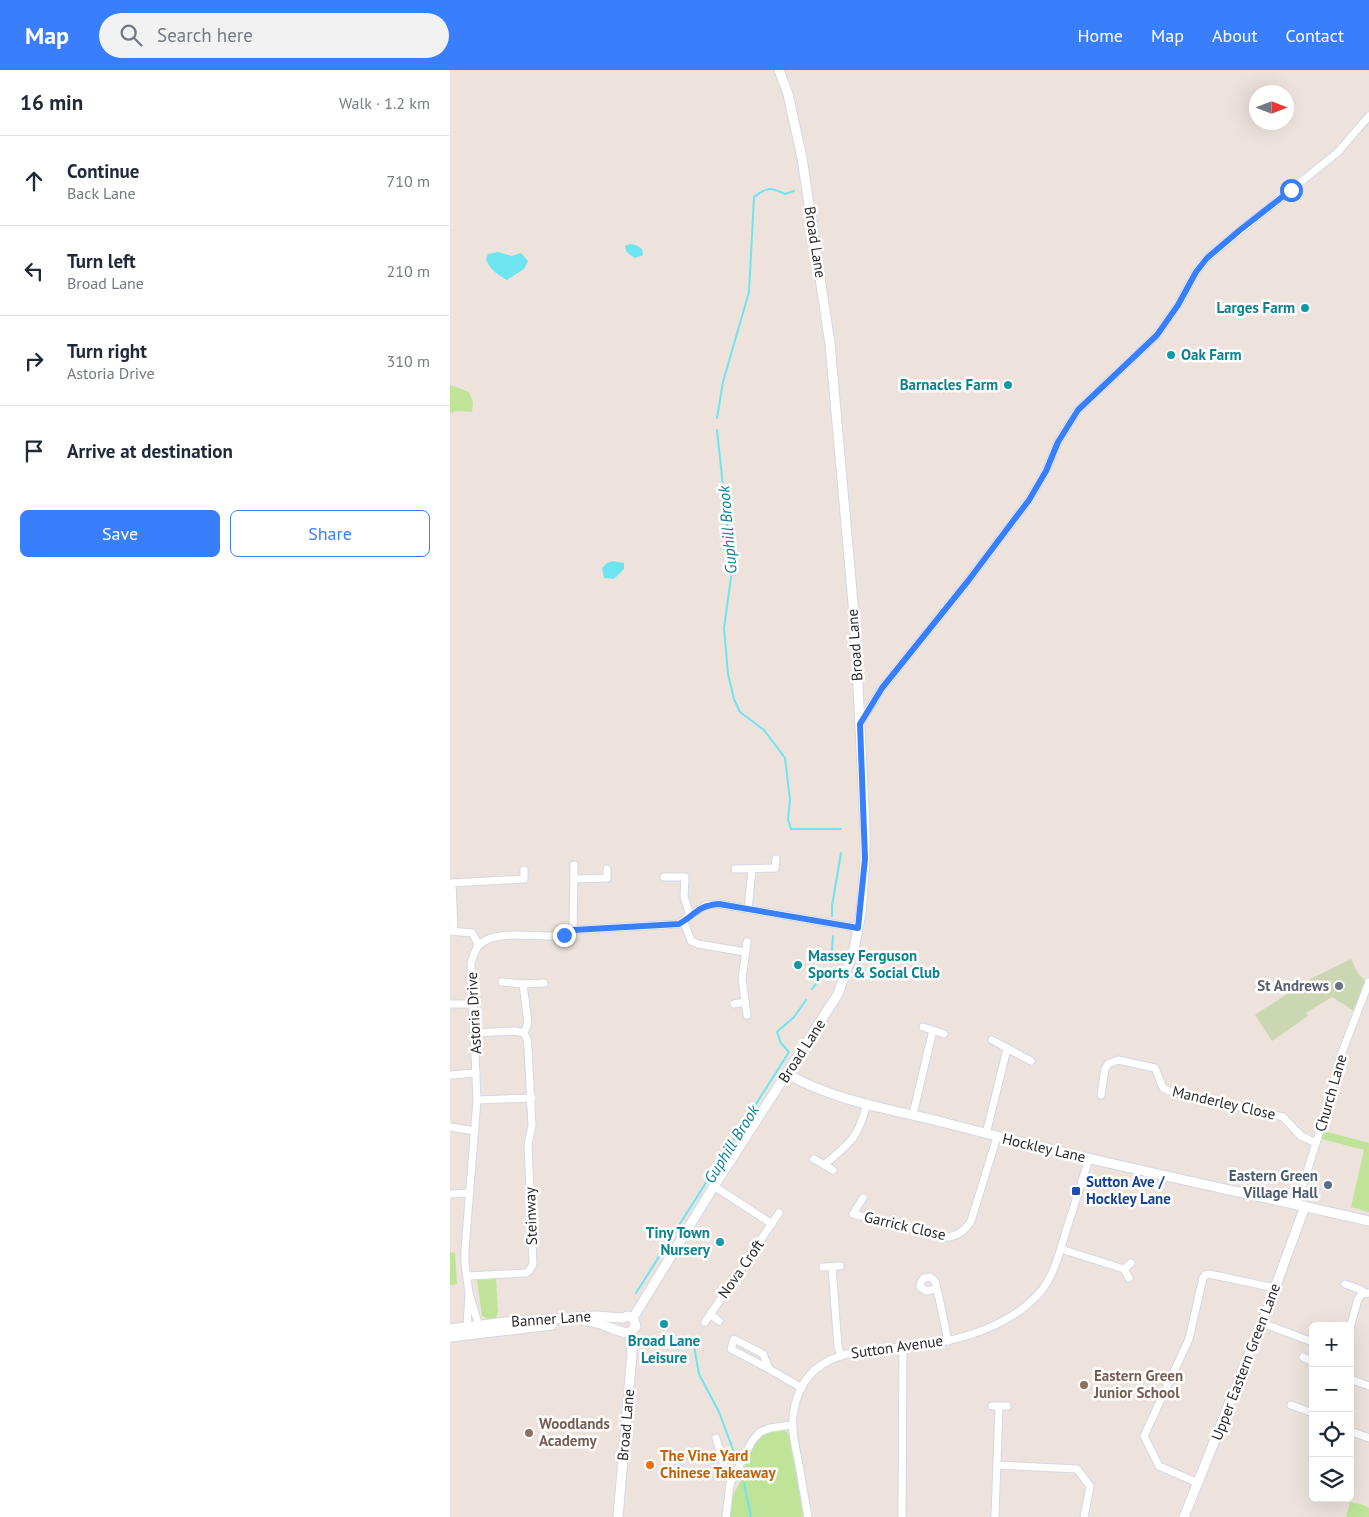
<!DOCTYPE html>
<html lang="en">
<head>
<meta charset="utf-8">
<style>
	:root { --surface:#fff; --page:#f2f2f3; --text:#1f2937; --muted:#747a83; --line:#e0e1e3; --accent:#397ffd }
	body { margin:0; font-family:"PT Sans",sans-serif; background:var(--page); color:var(--text) }
	.controls { position:absolute; right:15px; bottom:15px; display:grid; overflow:hidden; border-radius:8px; box-shadow:0 5px 20px #0002 }
	.controls button { width:45px; height:45px; display:grid; place-items:center; padding:0; border:0; border-bottom:1px solid var(--line); background:var(--surface); color:var(--text); font:25px sans-serif }
	.compass { position:absolute; left:799px; top:15px; width:45px; height:45px; border-radius:50%; background:var(--surface); box-shadow:0 5px 20px #0002; rotate:90deg }
	.stop { position:absolute; width:15px; height:15px; margin:-11px; border:4px solid #397ffd; border-radius:50%; background:#fff }
	.stop.end { background:#397ffd; border-color:#fff; box-shadow:0 1px 5px #0008 }
	.list { margin:0; padding:0; list-style:none }
	h2 { display:flex; justify-content:space-between; align-items:center; height:65px; margin:0; padding:0 20px; font-size:21px }
	h2 small { font-size:16px; font-weight:400; color:var(--muted) }
	.list li { display:grid; grid-template-columns:32px 1fr auto; gap:15px; align-items:center; box-sizing:border-box; height:90px; padding:0 20px; border-top:1px solid var(--line) }
	.list b { display:block; font-size:19px; white-space:nowrap }
	.list p { margin:0; font-size:16px; white-space:nowrap; color:var(--muted) }
	.list em { font-size:16px; font-style:normal; color:var(--muted) }
	.actions { display:flex; gap:10px; padding:15px 20px }
	.actions a { flex:1; padding:11px 0; border:1px solid var(--accent); border-radius:8px; text-align:center; font-size:18px; color:var(--accent) }
	.actions .main { background:var(--accent); color:#fff }
	.icon { flex:none; width:28px; height:28px; fill:none; stroke:currentColor; stroke-width:2; stroke-linecap:round; stroke-linejoin:round }
	.map { position:relative; flex:none; width:919px; height:1447px; overflow:hidden }
	header { display:flex; align-items:center; gap:30px; box-sizing:border-box; height:70px; padding:0 25px; background:var(--accent); color:#fff }
	header strong { font-size:24px }
	nav { display:flex; gap:28px; margin-inline-start:auto; font-size:18px }
	.search { width:350px; height:45px; background:var(--page); display:flex; align-items:center; gap:12px; box-sizing:border-box; padding:0 18px; border-radius:28px; color:var(--muted); font-size:19px }
	main { display:flex }
	aside { flex:1; background:var(--surface) }
	.map>svg:first-child { display:block }
	.green { fill:#bfe498 }
	.cemetery { fill:#cbd7b3 }
	.water { fill:#6ee4f1 }
	.lines { fill:none; stroke-linecap:round; stroke-linejoin:round }
	.stream { stroke:#6ee4f1; stroke-width:2 }
	.minor-casing { stroke:#d2d8e4; stroke-width:9 }
	.tertiary-casing { stroke:#d2d8e4; stroke-width:11 }
	.minor { stroke:#fff; stroke-width:7 }
	.tertiary { stroke:#fff; stroke-width:9 }
	.route { stroke:#397ffd; stroke-width:6 }
	.culture-dot { fill:#0f9aa8; stroke:#fff; stroke-width:2 }
	.worship-dot { fill:#6b7280; stroke:#fff; stroke-width:2 }
	.service-dot { fill:#5c6f8a; stroke:#fff; stroke-width:2 }
	.transit-dot { fill:#1a4fb4; stroke:#fff; stroke-width:2 }
	.education-dot { fill:#8d6e63; stroke:#fff; stroke-width:2 }
	.food-dot { fill:#e8710a; stroke:#fff; stroke-width:2 }
	.labels { text-anchor:middle; stroke-width:5; stroke-linejoin:round; paint-order:stroke }
	.street-label { font-size:15px; fill:#2b2b2b; stroke:#fff }
	.culture-label { font-size:15px; font-weight:bold; fill:#0d838f; stroke:#fff; text-anchor:end }
	.worship-label { font-size:15px; font-weight:bold; fill:#5b616d; stroke:#fff; text-anchor:end }
	.service-label { font-size:15px; font-weight:bold; fill:#4e5e75; stroke:#fff; text-anchor:end }
	.transit-label { font-size:15px; font-weight:bold; fill:#164399; stroke:#fff; text-anchor:start }
	.education-label { font-size:15px; font-weight:bold; fill:#785e54; stroke:#fff; text-anchor:start }
	.food-label { font-size:15px; font-weight:bold; fill:#c56008; stroke:#fff; text-anchor:start }
	.water-label { font-size:16px; font-style:italic; fill:#0b7f97; stroke:#fff }
</style>
</head>
<body>
<header>
<strong>Map</strong>
<div class="search"><svg class="icon" aria-label="search" viewBox="0 0 24 24"><circle cx="10" cy="10" r="6"/><path d="M15 15l6 6"/></svg>Search here</div>
<nav><a>Home</a><a>Map</a><a>About</a><a>Contact</a></nav>
</header>
<main>
<aside>
<h2>16 min<small>Walk · 1.2 km</small></h2>
<ul class="list">
<li><svg class="icon" aria-label="ahead" viewBox="0 0 24 24"><path d="M12 20V5M6 11l6-6 6 6"/></svg><div><b>Continue</b><p>Back Lane</p></div><em>710 m</em></li>
<li><svg class="icon" aria-label="left" viewBox="0 0 24 24"><path d="M17 20v-9H6M10 6l-5 5 5 5"/></svg><div><b>Turn left</b><p>Broad Lane</p></div><em>210 m</em></li>
<li><svg class="icon" aria-label="right" viewBox="0 0 24 24"><path d="M7 20v-9h11M14 6l5 5-5 5"/></svg><div><b>Turn right</b><p>Astoria Drive</p></div><em>310 m</em></li>
<li><svg class="icon" aria-label="arrive" viewBox="0 0 24 24"><path d="M6 21V4h12l-3 4 3 4H6"/></svg><div><b>Arrive at destination</b></div></li>
</ul>
<div class="actions"><a class="main">Save</a><a>Share</a></div>
</aside>
<div class="map">
<svg width="919" height="1447" viewBox="0 0 919 1447">
	<rect width="100%" height="100%" fill="#ede3dc"/>
	<!-- green -->
	<g class="green">
		<path d="M 0,315 L 19,322 L 23,332 L 22,342 L 7,341 L 0,343 Z"/>
		<path d="M 874,1061 L 919,1073 L 919,1142 L 901,1137 L 914,1080 L 872,1069 Z"/>
		<path d="M 0,1182 L 5,1183 L 7,1214 L 0,1215 Z"/>
		<path d="M 46,1209 L 48,1242 L 46,1248 L 40,1250 L 32,1246 L 27,1210 Z"/>
		<path d="M 331,1360 L 337,1362 L 341,1366 L 353,1447 L 279,1447 C 280,1441 280,1433 282,1428 C 284,1421 289,1416 291,1410 C 299,1383 299,1365 331,1360 Z"/>
		<path d="M 900,1432 L 914,1435 L 919,1438 L 919,1447 L 896,1447 Z"/>
	</g>
	<!-- cemetery -->
	<path class="cemetery" d="M 901,889 L 908,903 L 915,911 L 904,941 L 882,927 L 856,943 L 858,946 L 822,971 L 805,945 L 858,910 Z"/>
	<!-- water -->
	<g class="water">
		<path d="M 180,174 L 186,175 L 192,179 L 193,185 L 185,188 C 179,184 176,183 175,176 Z"/>
		<path d="M 48,182 L 62,186 L 71,183 L 78,191 L 74,199 L 57,210 C 48,205 39,199 36,189 L 38,184 Z"/>
		<path d="M 163,491 L 174,493 L 174,499 L 164,509 L 154,508 L 152,498 L 157,493 Z"/>
	</g>
	<g class="lines">
		<!-- stream -->
		<g class="stream">
			<path d="M 267,348 L 273,312 L 299,222 L 304,127 C 317,117 320,117 335,124 L 344,121"/>
			<path d="M 267,360 L 282,500 L 274,558 L 278,604 L 284,629 L 290,642 L 314,660 L 335,688 L 340,730 L 338,749 L 341,759 L 391,759"/>
			<path d="M 382,846 L 382,836 L 391,783"/>
			<path d="M 381,891 L 383,866"/>
			<path d="M 362,919 L 377,899"/>
			<path d="M 186,1223 L 339,982 L 331,973 L 327,962 L 344,947 L 356,930"/>
			<path d="M 233,1268 L 244,1276 L 249,1304 L 269,1342 L 285,1385"/>
			<path d="M 294,1413 L 301,1447"/>
		</g>
		<defs>
			<g id="minor">
				<path d="M 410,653 L 432,618 L 518,511 L 579,430 L 596,401 L 608,372 L 628,340 L 707,265 L 728,235 L 746,202 L 757,188 L 791,160 L 888,82 L 919,46"/>
				<path d="M 285,799 L 325,798 L 326,789"/>
				<path d="M 214,807 L 235,807 L 234,827 L 240,845"/>
				<path d="M 124,809 L 157,808 L 157,799"/>
				<path d="M 298,839 L 302,800"/>
				<path d="M 234,852 L 241,871 L 248,874 L 295,882"/>
				<path d="M 123,860 L 124,795"/>
				<path d="M 0,861 L 22,863 L 29,875"/>
				<path d="M 4,861 L 2,813 L 74,809 L 74,800"/>
				<path d="M 297,872 L 292,909 L 297,945"/>
				<path d="M 52,912 L 73,914 L 94,913"/>
				<path d="M 73,914 L 78,953 L 74,963"/>
				<path d="M 0,934 L 22,934"/>
				<path d="M 284,934 L 295,932"/>
				<path d="M 473,957 L 494,964"/>
				<path d="M 542,970 L 581,991"/>
				<path d="M 0,1005 L 26,1003"/>
				<path d="M 651,1025 L 655,999 L 658,994 L 668,990 L 705,998 L 713,1018 L 719,1021 L 833,1047 L 851,1066 L 866,1073"/>
				<path d="M 27,1030 L 82,1028"/>
				<path d="M 463,1044 L 483,960"/>
				<path d="M 0,1057 L 25,1061"/>
				<path d="M 536,1064 L 557,979"/>
				<path d="M 364,1089 L 383,1100"/>
				<path d="M 374,1095 C 401,1072 408,1069 417,1033"/>
				<path d="M 264,1116 L 322,1154"/>
				<path d="M 0,1124 L 20,1123"/>
				<path d="M 413,1128 L 403,1144 L 492,1167 C 505,1168 514,1162 521,1151 L 547,1067"/>
				<path d="M 847,1134 L 871,1057 L 891,985 L 919,912"/>
				<path d="M 611,1179 L 674,1199"/>
				<path d="M 373,1197 L 390,1196"/>
				<path d="M 382,1197 L 388,1277 L 391,1285"/>
				<path d="M 18,1206 L 76,1203 L 79,1201 L 83,1194 L 78,1074 L 82,1056 L 78,977 L 77,969 L 74,963 L 65,961 L 24,963"/>
				<path d="M 679,1208 L 674,1199 L 681,1193"/>
				<path d="M 895,1214 L 909,1219 L 915,1223"/>
				<path d="M 487,1219 L 476,1221 L 470,1217 L 471,1212 L 474,1208 L 480,1207 L 485,1211 C 490,1231 494,1251 498,1271"/>
				<path d="M 19,1223 L 15,1194 L 15,1179 L 27,1030 L 21,893 C 23,887 25,879 29,875 C 45,859 84,867 105,866 C 112,866 116,862 123,860 L 229,854 L 240,845 L 256,835 L 269,834 L 408,858"/>
				<path d="M 260,1244 L 269,1251"/>
				<path d="M 255,1252 L 329,1143"/>
				<path d="M 812,1253 L 860,1271"/>
				<path d="M 900,1258 L 908,1229 L 912,1224 L 919,1223"/>
				<path d="M 22,1260 L 17,1257 L 19,1223 L 30,1260"/>
				<path d="M 853,1287 L 863,1292"/>
				<path d="M 319,1299 L 281,1279 L 284,1269 L 313,1284 L 319,1299 L 352,1318"/>
				<path d="M 900,1309 L 919,1316"/>
				<path d="M 841,1335 L 863,1343"/>
				<path d="M 542,1336 L 557,1336"/>
				<path d="M 900,1361 L 919,1368"/>
				<path d="M 266,1368 L 274,1396 L 282,1409"/>
				<path d="M 547,1395 L 627,1399 L 640,1416 L 634,1447"/>
				<path d="M 748,1413 L 709,1396 L 694,1366 L 739,1269 L 753,1208 L 755,1205 L 759,1204 L 825,1218"/>
				<path d="M 276,1447 L 280,1414 L 302,1371 L 310,1362 L 320,1358 L 342,1355"/>
				<path d="M 358,1447 C 355,1430 352,1412 349,1395 C 346,1379 341,1362 343,1346 C 353,1267 430,1284 486,1273 C 525,1266 566,1251 592,1220 C 605,1202 610,1181 616,1161 C 624,1137 631,1113 639,1089"/>
				<path d="M 452,1447 L 453,1278"/>
				<path d="M 545,1447 L 549,1336"/>
			</g>
			<g id="tertiary">
				<path d="M 338,1004 C 383,1031 445,1040 496,1053 C 636,1090 778,1119 919,1151"/>
				<path d="M 183,1248 L 264,1116 L 388,924 L 404,879 L 411,843 L 415,789 L 415,759 L 405,556 L 380,274 L 352,88 L 338,24 L 329,0"/>
				<path d="M 135,1251 C 152,1251 165,1263 180,1263"/>
				<path d="M 0,1259 L 56,1252 L 145,1246 L 172,1248 L 178,1246 L 183,1248"/>
				<path d="M 180,1263 L 186,1256 L 183,1248"/>
				<path d="M 0,1267 L 102,1255"/>
				<path d="M 168,1447 L 182,1284 L 180,1263"/>
				<path d="M 734,1447 L 817,1240 L 855,1136"/>
			</g>
		</defs>
		<!-- minor casing -->
		<use href="#minor" class="minor-casing"/>
		<!-- tertiary casing -->
		<use href="#tertiary" class="tertiary-casing"/>
		<!-- minor -->
		<use href="#minor" class="minor"/>
		<!-- tertiary -->
		<use href="#tertiary" class="tertiary"/>
	</g>
	<g class="lines">
		<!-- route -->
		<path class="route" d="M 114,865 L 123,860 L 229,854 C 247,844 246,836 269,834 L 408,858 L 415,789 L 410,654 L 432,618 L 518,511 L 579,430 L 596,401 L 608,372 L 628,340 L 707,265 L 728,235 L 746,202 L 757,188 L 790,160 L 841,120"/>
	</g>
	<!-- markers -->
	<g class="culture-dot">
		<circle cx="855" cy="238" r="5"/>
		<circle cx="721" cy="285" r="5"/>
		<circle cx="558" cy="315" r="5"/>
		<circle cx="348" cy="895" r="5"/>
		<circle cx="270" cy="1172" r="5"/>
		<circle cx="214" cy="1254" r="5"/>
	</g>
	<circle class="worship-dot" cx="889" cy="916" r="5"/>
	<circle class="service-dot" cx="878" cy="1115" r="5"/>
	<rect class="transit-dot" x="621" y="1116" width="10" height="10" rx="2.5"/>
	<g class="education-dot">
		<circle cx="634" cy="1315" r="5"/>
		<circle cx="79" cy="1363" r="5"/>
	</g>
	<circle class="food-dot" cx="200" cy="1395" r="5"/>
	<g class="labels">
		<!-- street labels -->
		<g class="street-label">
			<text transform="translate(365 172) rotate(81)" y="5">Broad Lane</text>
			<text transform="translate(405 575) rotate(-94)" y="5">Broad Lane</text>
			<text transform="translate(24 943) rotate(-93)" y="5">Astoria Drive</text>
			<text transform="translate(352 981) rotate(-57)" y="5">Broad Lane</text>
			<text transform="translate(881 1023) rotate(-74)" y="5">Church Lane</text>
			<text transform="translate(774 1033) rotate(13)" y="5">Manderley Close</text>
			<text transform="translate(594 1078) rotate(13)" y="5">Hockley Lane</text>
			<text transform="translate(81 1146) rotate(-92)" y="5">Steinway</text>
			<text transform="translate(455 1156) rotate(13)" y="5">Garrick Close</text>
			<text transform="translate(291 1199) rotate(-55)" y="5">Nova Croft</text>
			<text transform="translate(101 1249) rotate(-4)" y="5">Banner Lane</text>
			<text transform="translate(447 1277) rotate(-8)" y="5">Sutton Avenue</text>
			<text transform="translate(796 1292) rotate(-69)" y="5">Upper Eastern Green Lane</text>
			<text transform="translate(176 1355) rotate(-85)" y="5">Broad Lane</text>
		</g>
		<!-- culture labels -->
		<g class="culture-label">
			<text x="845" y="243">Larges Farm</text>
			<text x="731" y="290" text-anchor="start">Oak Farm</text>
			<text x="548" y="320">Barnacles Farm</text>
			<text x="358" y="891" text-anchor="start">Massey Ferguson<tspan x="358" dy="17">Sports &amp; Social Club</tspan></text>
			<text x="260" y="1168">Tiny Town<tspan x="260" dy="17">Nursery</tspan></text>
			<text x="214" y="1276" text-anchor="middle">Broad Lane<tspan x="214" dy="17">Leisure</tspan></text>
		</g>
		<!-- worship labels -->
		<g class="worship-label">
			<text x="879" y="921">St Andrews</text>
		</g>
		<!-- service labels -->
		<g class="service-label">
			<text x="868" y="1111">Eastern Green<tspan x="868" dy="17">Village Hall</tspan></text>
		</g>
		<!-- transit labels -->
		<g class="transit-label">
			<text x="636" y="1117">Sutton Ave /<tspan x="636" dy="17">Hockley Lane</tspan></text>
		</g>
		<!-- education labels -->
		<g class="education-label">
			<text x="644" y="1311">Eastern Green<tspan x="644" dy="17">Junior School</tspan></text>
			<text x="89" y="1359">Woodlands<tspan x="89" dy="17">Academy</tspan></text>
		</g>
		<!-- food labels -->
		<g class="food-label">
			<text x="210" y="1391">The Vine Yard<tspan x="210" dy="17">Chinese Takeaway</tspan></text>
		</g>
		<!-- water labels -->
		<g class="water-label">
			<text transform="translate(277 460) rotate(-95)" y="6">Guphill Brook</text>
			<text transform="translate(281 1074) rotate(-58)" y="6">Guphill Brook</text>
		</g>
	</g>
</svg>
<div class="controls">
<button>+</button>
<button>−</button>
<button><svg class="icon" aria-label="locate" viewBox="0 0 24 24"><circle cx="12" cy="12" r="6"/><path d="M12 2v4M12 18v4M2 12h4M18 12h4"/></svg></button>
<button><svg class="icon" aria-label="layers" viewBox="0 0 24 24"><path d="M12 4l9 5-9 5-9-5zM3 14l9 5 9-5"/></svg></button>
</div>
<svg class="compass" viewBox="-18 -18 36 36"><path d="M0-13l5 13h-10z" fill="#e53935"/><path d="M0 13l5-13h-10z" fill="#747a83"/></svg>
<div class="stop" style="left:841px;top:120px"></div>
<div class="stop end" style="left:114px;top:865px"></div>
</div>
</main>
</body>
</html>
